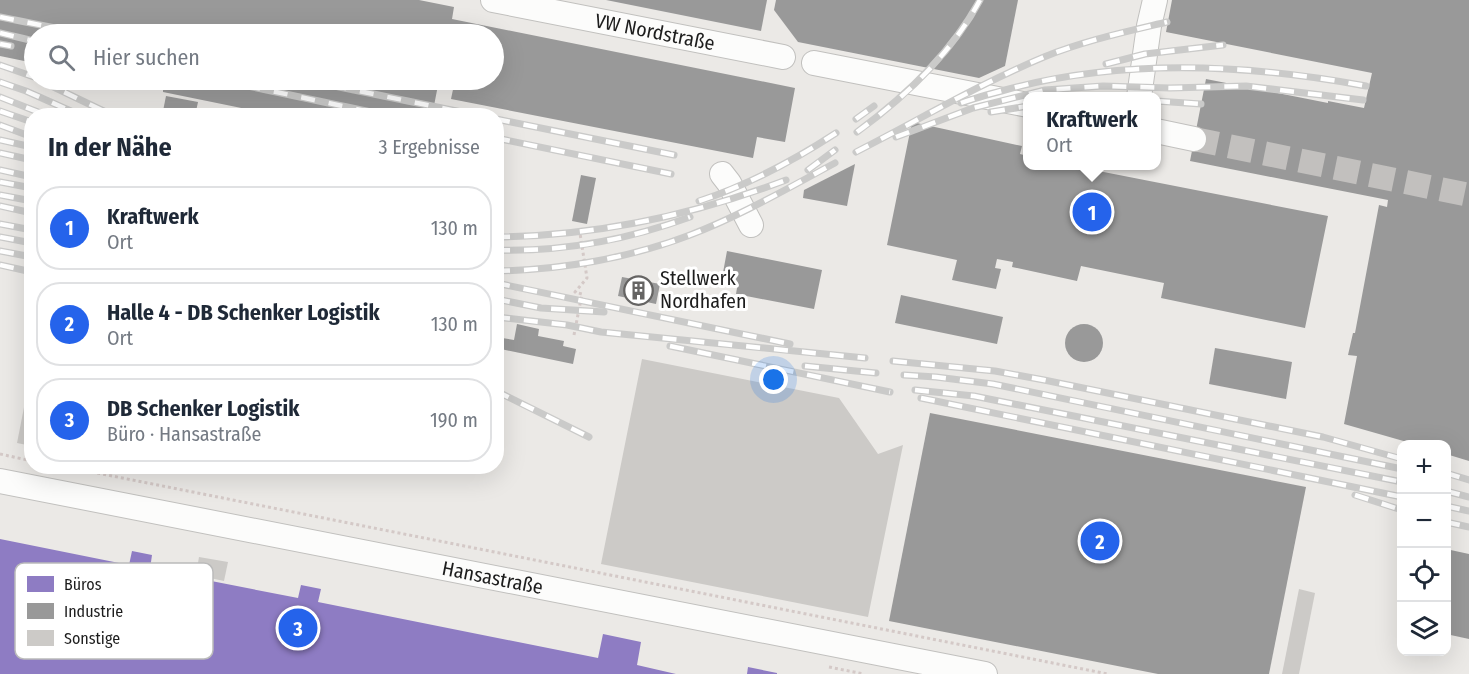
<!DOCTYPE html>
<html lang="de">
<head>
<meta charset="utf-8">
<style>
	:root { --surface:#fff; --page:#f6f6f7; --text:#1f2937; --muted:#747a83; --line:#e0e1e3; --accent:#2563eb }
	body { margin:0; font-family:"Fira Sans Condensed",sans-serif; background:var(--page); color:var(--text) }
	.controls { position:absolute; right:18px; bottom:18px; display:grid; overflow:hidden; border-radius:12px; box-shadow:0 6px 24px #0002 }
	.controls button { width:54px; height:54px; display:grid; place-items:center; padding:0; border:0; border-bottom:2px solid var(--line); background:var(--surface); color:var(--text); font:30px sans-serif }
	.you { position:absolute; left:774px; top:380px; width:21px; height:21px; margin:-15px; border:4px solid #fff; border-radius:50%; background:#1a73e8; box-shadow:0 0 0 9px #1a73e833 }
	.badge { display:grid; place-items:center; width:39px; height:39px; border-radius:50%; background:var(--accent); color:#fff; font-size:20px; font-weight:700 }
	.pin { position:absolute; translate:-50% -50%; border:3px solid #fff; box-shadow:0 2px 6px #0006 }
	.popup { position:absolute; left:1023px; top:92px; width:138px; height:78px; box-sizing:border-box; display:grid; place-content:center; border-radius:12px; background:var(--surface); filter:drop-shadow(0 2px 4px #0005); font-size:20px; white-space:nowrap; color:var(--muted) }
	.popup b { font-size:22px; color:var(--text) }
	.popup::after { content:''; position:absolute; left:50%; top:100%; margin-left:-12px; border:12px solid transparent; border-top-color:var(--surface) }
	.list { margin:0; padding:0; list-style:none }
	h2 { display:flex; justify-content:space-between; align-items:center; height:78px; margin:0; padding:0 24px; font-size:26px }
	h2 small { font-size:20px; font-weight:400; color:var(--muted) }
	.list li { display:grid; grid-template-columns:39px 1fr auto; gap:18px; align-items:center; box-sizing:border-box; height:84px; margin:0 12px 12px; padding:0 12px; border:2px solid var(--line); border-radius:24px }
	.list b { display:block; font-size:22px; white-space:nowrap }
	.list p { margin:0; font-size:20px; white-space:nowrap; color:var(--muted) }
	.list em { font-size:20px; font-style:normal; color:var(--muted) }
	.icon { flex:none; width:33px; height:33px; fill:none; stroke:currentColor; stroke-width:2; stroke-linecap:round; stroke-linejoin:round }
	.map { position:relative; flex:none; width:1469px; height:674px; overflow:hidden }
	.search { position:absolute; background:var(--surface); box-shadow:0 6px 24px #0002; left:24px; top:24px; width:480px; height:66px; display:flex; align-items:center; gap:15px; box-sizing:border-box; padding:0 21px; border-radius:33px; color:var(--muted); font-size:22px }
	.panel { position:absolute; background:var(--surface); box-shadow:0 6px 24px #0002; left:24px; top:108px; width:480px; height:366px; border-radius:24px }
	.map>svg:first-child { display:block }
	.offices { fill:#8e7cc3 }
	.industry { fill:#999 }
	.building { fill:#cccac7 }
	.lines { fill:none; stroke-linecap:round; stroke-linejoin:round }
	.minor-tunnel { stroke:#c2c0be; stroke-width:24; stroke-dasharray:24 12; stroke-linecap:butt }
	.minor-casing { stroke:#c1c0be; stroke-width:26 }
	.path { stroke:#d4c9c7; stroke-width:3; stroke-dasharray:3 3; stroke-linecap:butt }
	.minor { stroke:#fcfcfb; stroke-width:24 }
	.rail-casing { stroke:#cacac9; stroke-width:7 }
	.rail { stroke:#fff; stroke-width:4.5; stroke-dasharray:14; stroke-linecap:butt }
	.labels { text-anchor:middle; stroke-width:6; stroke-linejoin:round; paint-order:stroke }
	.street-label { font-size:20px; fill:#1d1d1d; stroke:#fff }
	.poi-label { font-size:20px; fill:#1d1d1d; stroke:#fff; text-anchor:start }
	.key { fill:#fff; stroke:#bbb; stroke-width:1.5 }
	.key-label { font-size:16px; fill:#1d1d1d }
</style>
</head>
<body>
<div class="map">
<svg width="1469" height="674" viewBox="0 0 1469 674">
	<rect width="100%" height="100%" fill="#ebe9e6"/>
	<!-- offices -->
	<g class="offices">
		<path d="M 0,539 L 129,565 L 132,551 L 152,555 L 150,569 L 298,598 L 301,585 L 321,589 L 318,602 L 598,658 L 603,634 L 641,642 L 637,665 L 676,674 L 0,674 Z"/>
		<path d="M 748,667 L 777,673 L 777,674 L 747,674 Z"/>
	</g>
	<!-- industry -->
	<g class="industry">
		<path d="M 0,0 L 419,0 L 454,7 L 452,19 L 795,88 L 785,142 L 757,137 L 753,158 L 451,99 L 455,80 L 494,80 L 494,34 L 34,34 L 34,63 L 0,56 Z"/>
		<path d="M 606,0 L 767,0 L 761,31 Z"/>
		<path d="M 776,0 L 1018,0 L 1005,66 L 979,78 L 798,42 L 774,10 Z"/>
		<path d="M 1172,0 L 1469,0 L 1469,461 L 1446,454 L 1446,444 L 1414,444 L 1344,424 L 1357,356 L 1348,355 L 1353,333 L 1355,333 L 1379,205 L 1387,207 L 1388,200 L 1190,161 L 1206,79 L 1328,103 L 1328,101 L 1364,108 L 1372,73 L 1166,32 Z"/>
		<path d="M 126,80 L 439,80 L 432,116 L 281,116 L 163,92 L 163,88 Z"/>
		<path d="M 166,96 L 198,102 L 195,116 L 162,116 Z"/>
		<path d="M 912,122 L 1022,146 L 1020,154 L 1028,156 L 1028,166 L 1073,166 L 1328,216 L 1305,328 L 1161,298 L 1164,283 L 1081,266 L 1077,281 L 1012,267 L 1013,262 L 997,259 L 995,268 L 1001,269 L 996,289 L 952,280 L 957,260 L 887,245 Z"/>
		<path d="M 855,164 L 847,206 L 803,198 L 804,190 Z"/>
		<path d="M 581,175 L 596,178 L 587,224 L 572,221 Z"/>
		<path d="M 727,251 L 822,270 L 814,309 L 736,294 L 738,282 L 722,278 Z"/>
		<path d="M 622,277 L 660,284 L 656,304 L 618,296 Z"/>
		<path d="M 901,295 L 1003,317 L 997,344 L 895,323 Z"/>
		<circle cx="1084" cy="343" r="19"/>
		<path d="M 517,324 L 539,329 L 538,336 L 564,341 L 563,346 L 576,349 L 573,364 L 496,348 L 496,337 L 514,340 Z"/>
		<path d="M 1215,348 L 1292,362 L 1286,399 L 1209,384 Z"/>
		<path d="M 930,413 L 1306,487 L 1269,674 L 1158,674 L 889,621 Z"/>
		<path d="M 1446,549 L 1469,554 L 1469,639 L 1446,634 Z"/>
	</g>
	<!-- building -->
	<g class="building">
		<path d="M 642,359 L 839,398 L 878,454 L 903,445 L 868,617 L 601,564 Z"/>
		<path d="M 30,377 L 32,377 L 32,446 L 17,443 Z"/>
		<path d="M 199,557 L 228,562 L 224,581 L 196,575 Z"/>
		<path d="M 1299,589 L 1315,593 L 1299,674 L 1282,674 Z"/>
	</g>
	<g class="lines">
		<!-- minor-tunnel -->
		<path class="minor-tunnel" d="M 1194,139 L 1469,195"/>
		<defs>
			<g id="minor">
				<path id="s1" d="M 493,0 L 783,57"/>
				<path d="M 814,63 L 1028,105"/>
				<path d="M 1139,97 L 1149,26 L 1155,0"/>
				<path d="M 1156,131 L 1194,139"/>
				<path d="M 722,174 L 729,183 L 751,225"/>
				<path id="s2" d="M 0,481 L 985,674"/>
			</g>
		</defs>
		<!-- minor casing -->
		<use href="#minor" class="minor-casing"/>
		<!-- path -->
		<g class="path">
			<path d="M 574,335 L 582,294 L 575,292 L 587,278 L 579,227"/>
			<path d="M 0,454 L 32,461"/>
			<path d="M 62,466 L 1108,674"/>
			<path d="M 829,667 L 864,674"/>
		</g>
		<!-- minor -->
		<use href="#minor" class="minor"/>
		<defs>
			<g id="rail">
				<path d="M 0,17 L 85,34"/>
				<path d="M 0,33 L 34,41"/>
				<path d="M 0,44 L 11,46"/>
				<path d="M 1106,64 L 1145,54 L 1223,45"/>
				<path d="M 0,65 L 34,77"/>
				<path d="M 39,80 L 114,116"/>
				<path d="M 219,80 L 390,116"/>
				<path d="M 305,80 L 481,116"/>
				<path d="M 0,82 L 26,91 L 82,116"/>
				<path d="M 0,97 L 48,116"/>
				<path d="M 1156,101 L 1201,104"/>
				<path d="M 961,103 C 975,98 990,94 1005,90 C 1122,58 1248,64 1366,86"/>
				<path d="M 0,111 L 32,122"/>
				<path d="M 991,112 L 1028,106"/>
				<path d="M 496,119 L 674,155"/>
				<path d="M 856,119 L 874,106"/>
				<path d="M 0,125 L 32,137"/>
				<path d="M 857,132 C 906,96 951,54 980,0"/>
				<path d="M 896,137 L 973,108 L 1045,90 L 1103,86 L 1170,88 L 1246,86 L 1363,100"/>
				<path d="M 496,138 L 671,174"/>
				<path d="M 0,140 L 32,147"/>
				<path d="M 856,152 C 919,120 979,84 1044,57 C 1083,41 1125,32 1167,22"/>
				<path d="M 0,153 L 32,160"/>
				<path d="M 0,170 L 32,177"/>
				<path d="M 808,170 L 835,150"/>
				<path d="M 0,182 L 32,188"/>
				<path d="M 0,195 L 32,201"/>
				<path d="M 699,201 C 748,185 793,161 836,133"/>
				<path d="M 0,206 L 32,213"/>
				<path d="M 0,224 L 32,230"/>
				<path d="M 0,237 L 32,243"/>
				<path d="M 496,237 C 595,236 694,215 786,180"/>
				<path d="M 496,250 C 564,252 627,240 690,217"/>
				<path d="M 0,251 L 32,257"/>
				<path d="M 0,265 L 32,272"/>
				<path d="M 496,271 C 561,270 630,258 690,235 C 740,216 788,188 835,163"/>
				<path d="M 496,283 L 790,344"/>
				<path d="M 496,299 L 541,308 L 604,312"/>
				<path d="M 496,317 L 567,325 L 601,332 L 865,358"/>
				<path d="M 670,346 L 890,392"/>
				<path d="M 893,361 L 995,371 L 1044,380 L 1323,437 L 1402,459"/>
				<path d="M 805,366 L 876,373"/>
				<path d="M 904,375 L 936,377 L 993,384 L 1402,469"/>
				<path d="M 915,390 L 974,396 L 1402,482"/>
				<path d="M 496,391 L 589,437"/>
				<path d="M 921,398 L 1402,497"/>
				<path d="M 1446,473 L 1469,480"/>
				<path d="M 1446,491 L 1469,497"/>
				<path d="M 1355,495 L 1402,510"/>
				<path d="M 1446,506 L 1469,511"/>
				<path d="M 1446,522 L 1469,527"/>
			</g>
		</defs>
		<!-- rail casing -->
		<use href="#rail" class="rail-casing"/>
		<!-- rail -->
		<use href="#rail" class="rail"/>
	</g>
	<!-- icons -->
	<defs>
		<symbol id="building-ring" viewBox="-11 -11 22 22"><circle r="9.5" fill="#fff" stroke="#656463" stroke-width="1.5"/><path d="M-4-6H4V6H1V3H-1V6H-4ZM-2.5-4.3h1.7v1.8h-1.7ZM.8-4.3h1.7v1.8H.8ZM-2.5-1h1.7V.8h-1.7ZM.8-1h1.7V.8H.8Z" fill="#656463"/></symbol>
	</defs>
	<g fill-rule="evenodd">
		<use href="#building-ring" x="622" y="274" width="33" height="33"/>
	</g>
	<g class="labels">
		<!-- street labels -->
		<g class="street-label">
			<text dy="7" stroke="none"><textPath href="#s1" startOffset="165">VW Nordstraße</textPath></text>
			<text dy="7" stroke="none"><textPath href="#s2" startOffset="502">Hansastraße</textPath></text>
		</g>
		<!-- poi labels -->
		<g class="poi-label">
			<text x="660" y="285">Stellwerk<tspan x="660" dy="23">Nordhafen</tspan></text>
		</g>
	</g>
	<!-- legend -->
	<rect x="15" y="563" width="198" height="96" rx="9" class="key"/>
	<rect x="27" y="576" width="27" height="16" fill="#8e7cc3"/>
	<rect x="27" y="603" width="27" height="16" fill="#999"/>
	<rect x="27" y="630" width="27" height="16" fill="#cccac7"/>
	<g class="key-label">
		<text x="64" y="590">Büros</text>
		<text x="64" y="617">Industrie</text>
		<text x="64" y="644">Sonstige</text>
	</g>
</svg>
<div class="controls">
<button>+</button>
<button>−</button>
<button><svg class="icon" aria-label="locate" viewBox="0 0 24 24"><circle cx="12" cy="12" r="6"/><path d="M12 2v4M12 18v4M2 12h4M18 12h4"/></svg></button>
<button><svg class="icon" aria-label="layers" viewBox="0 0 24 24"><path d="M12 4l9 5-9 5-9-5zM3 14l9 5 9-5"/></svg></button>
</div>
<div class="you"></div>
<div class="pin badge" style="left:1092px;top:212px">1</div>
<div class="popup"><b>Kraftwerk</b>Ort</div>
<div class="pin badge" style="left:1100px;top:541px">2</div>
<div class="pin badge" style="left:298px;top:628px">3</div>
<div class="search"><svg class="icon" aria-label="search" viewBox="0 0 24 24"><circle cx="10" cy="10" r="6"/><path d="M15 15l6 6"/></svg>Hier suchen</div>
<section class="panel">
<h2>In der Nähe<small>3 Ergebnisse</small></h2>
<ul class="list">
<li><span class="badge">1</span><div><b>Kraftwerk</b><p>Ort</p></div><em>130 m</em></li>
<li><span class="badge">2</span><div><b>Halle 4 - DB Schenker Logistik</b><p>Ort</p></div><em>130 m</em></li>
<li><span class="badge">3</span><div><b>DB Schenker Logistik</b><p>Büro · Hansastraße</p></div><em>190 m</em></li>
</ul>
</section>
</div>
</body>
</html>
